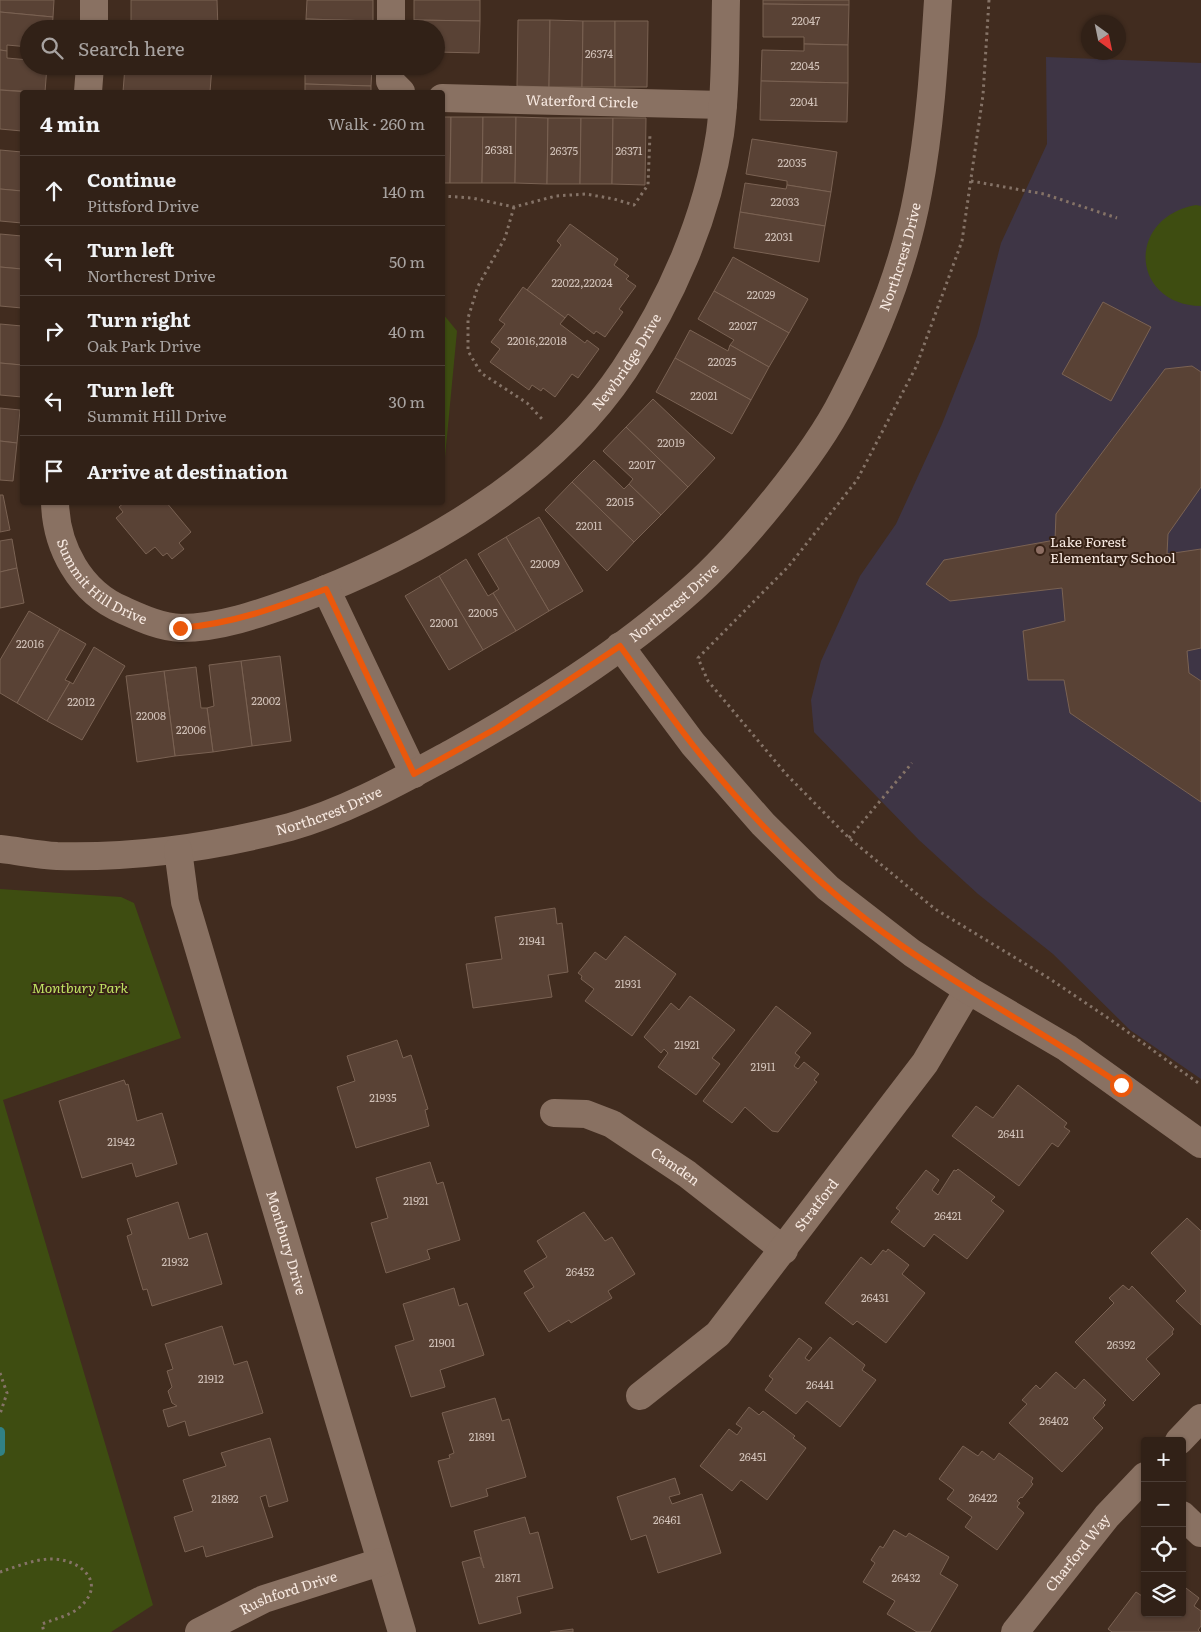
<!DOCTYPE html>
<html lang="en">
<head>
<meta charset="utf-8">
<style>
	:root { --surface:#312117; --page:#3d2e24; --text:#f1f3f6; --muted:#a8a3a1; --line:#4c3e36 }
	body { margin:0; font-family:Literata,serif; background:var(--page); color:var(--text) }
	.controls { position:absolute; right:15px; bottom:15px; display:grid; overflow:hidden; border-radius:5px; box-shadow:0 1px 4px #0004 }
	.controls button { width:45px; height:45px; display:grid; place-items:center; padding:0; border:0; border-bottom:1px solid var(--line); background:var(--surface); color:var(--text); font:25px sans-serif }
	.compass { position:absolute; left:1081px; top:15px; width:45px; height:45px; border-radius:50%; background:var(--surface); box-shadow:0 1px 4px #0004; rotate:147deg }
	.stop { position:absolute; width:15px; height:15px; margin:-11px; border:4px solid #ea580c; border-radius:50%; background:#fff }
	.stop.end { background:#ea580c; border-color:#fff; box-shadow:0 1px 5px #0008 }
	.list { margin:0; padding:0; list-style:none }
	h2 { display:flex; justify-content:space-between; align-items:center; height:65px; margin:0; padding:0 20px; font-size:21px }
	h2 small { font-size:16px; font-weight:400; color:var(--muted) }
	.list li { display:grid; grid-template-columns:32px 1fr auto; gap:15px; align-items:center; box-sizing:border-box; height:70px; padding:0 20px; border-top:1px solid var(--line) }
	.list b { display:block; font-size:19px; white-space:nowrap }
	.list p { margin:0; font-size:16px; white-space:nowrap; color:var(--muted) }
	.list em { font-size:16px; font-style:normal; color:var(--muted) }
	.icon { flex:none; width:28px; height:28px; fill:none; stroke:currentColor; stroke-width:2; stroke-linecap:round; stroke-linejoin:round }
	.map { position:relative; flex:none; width:1201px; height:1632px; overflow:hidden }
	.search { position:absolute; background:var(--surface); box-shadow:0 1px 4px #0004; left:20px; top:20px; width:425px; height:55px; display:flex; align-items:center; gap:12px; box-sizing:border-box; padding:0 18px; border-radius:28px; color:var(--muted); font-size:19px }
	.panel { position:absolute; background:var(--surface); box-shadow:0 1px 4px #0004; left:20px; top:90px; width:425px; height:415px; border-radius:5px }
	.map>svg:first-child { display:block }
	.education { fill:#3e3545 }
	.green { fill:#3e4d11 }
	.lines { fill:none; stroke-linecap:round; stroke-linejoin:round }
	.stream { stroke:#318185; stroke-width:10 }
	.building { fill:#594235; stroke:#7a6253 }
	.path { stroke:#857367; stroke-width:3; stroke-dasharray:2.5 4; stroke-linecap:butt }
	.minor { stroke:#897162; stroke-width:28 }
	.tertiary { stroke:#897162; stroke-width:28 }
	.route { stroke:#ea580c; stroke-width:6 }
	.education-dot { fill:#8d6e63; stroke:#372216; stroke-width:2 }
	.labels { text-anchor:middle; stroke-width:4; stroke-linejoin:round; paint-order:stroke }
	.number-label { font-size:11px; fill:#d0c0b7 }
	.street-label { font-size:14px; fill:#f8eae2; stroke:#372216 }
	.poi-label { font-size:14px; fill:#f8eae2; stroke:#372216; text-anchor:start }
	.park-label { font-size:14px; font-style:italic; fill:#bfe162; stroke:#372216 }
</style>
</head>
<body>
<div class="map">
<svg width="1201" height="1632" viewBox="0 0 1201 1632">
	<rect width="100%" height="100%" fill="#412c1f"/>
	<!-- education -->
	<path class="education" d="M 1046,57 L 1201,63 L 1201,1079 L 1130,1030 L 1053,954 L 978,894 L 919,840 L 814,732 L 811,700 L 821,661 L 860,576 L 896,524 L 942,424 L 977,336 L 1001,243 L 1047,144 Z"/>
	<!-- green -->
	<g class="green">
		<path d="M 1196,205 L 1201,206 L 1201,306 C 1131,305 1125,218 1196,205 Z"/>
		<path d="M 443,314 L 457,331 L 443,478 L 442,314 Z"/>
		<path d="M 0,889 L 121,897 L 134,903 L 181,1038 L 3,1100 L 153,1605 L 111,1632 L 0,1632 Z"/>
	</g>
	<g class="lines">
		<!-- stream -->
		<path class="stream" d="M 0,1432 L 0,1451"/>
	</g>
	<!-- building -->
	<g class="building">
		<path d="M 0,0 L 54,0 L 53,17 L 0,12 Z"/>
		<path d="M 131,0 L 217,0 L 218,29 L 131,29 Z"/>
		<path d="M 307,0 L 373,0 L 373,21 L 306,19 Z"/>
		<path d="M 414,0 L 480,0 L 480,21 L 414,20 Z"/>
		<path d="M 763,0 L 849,0 L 849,5 L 763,4 Z"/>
		<path d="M 763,4 L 849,5 L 848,45 L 804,44 L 804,37 L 763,37 Z"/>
		<path d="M 0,12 L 53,17 L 52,29 L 29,29 L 29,47 L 7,45 L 7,51 L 0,50 Z"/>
		<path d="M 306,19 L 373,21 L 372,29 L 306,29 Z"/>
		<path d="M 414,20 L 480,21 L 479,53 L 436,52 L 436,29 L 413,29 Z"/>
		<path d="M 518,20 L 550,20 L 549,87 L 517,86 Z"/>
		<path d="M 550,20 L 583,21 L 582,87 L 549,87 Z"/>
		<path d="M 583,21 L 615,21 L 615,87 L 582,87 Z"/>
		<path d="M 615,21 L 648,21 L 647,87 L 615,87 Z"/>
		<path d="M 804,44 L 848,45 L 848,83 L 761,81 L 762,50 L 804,51 Z"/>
		<path d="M 0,50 L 7,51 L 7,58 L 29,60 L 29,66 L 47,66 L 45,92 L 0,90 Z"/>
		<path d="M 125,66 L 212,66 L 210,92 L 123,92 Z"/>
		<path d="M 305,66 L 372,66 L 371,86 L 305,84 Z"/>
		<path d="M 761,81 L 848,83 L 847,122 L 760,120 Z"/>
		<path d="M 305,84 L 371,86 L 371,92 L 305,92 Z"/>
		<path d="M 0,90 L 27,92 L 22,92 L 22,131 L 0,129 Z"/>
		<path d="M 442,117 L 451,117 L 450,183 L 442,183 Z"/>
		<path d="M 451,117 L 483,117 L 482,183 L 450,183 Z"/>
		<path d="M 483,117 L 516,117 L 515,183 L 482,183 Z"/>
		<path d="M 516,117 L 548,118 L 547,184 L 515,183 Z"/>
		<path d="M 548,118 L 581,118 L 580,184 L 547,184 Z"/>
		<path d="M 581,118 L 613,118 L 612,184 L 580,184 Z"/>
		<path d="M 613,118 L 646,118 L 645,185 L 612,184 Z"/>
		<path d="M 752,139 L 837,152 L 831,192 L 787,185 L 787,181 L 746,174 Z"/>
		<path d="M 0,150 L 22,152 L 22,191 L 0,189 Z"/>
		<path d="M 745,183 L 786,189 L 787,185 L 831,192 L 825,226 L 740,212 Z"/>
		<path d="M 0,189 L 22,191 L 22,223 L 0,221 Z"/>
		<path d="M 740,212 L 825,226 L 819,262 L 734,248 Z"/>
		<path d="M 570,224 L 618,259 L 614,265 L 629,276 L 626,279 L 636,286 L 619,309 L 623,312 L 605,337 L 596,331 L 594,334 L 568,314 L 565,318 L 527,290 L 561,245 L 557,241 Z"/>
		<path d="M 0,234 L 22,236 L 22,269 L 0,267 Z"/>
		<path d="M 733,257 L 808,299 L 789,333 L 714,291 Z"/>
		<path d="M 0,267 L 22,269 L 22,308 L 0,306 Z"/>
		<path d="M 523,287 L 565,318 L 560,324 L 585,343 L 587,340 L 599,349 L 578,378 L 572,374 L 555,397 L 543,388 L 541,391 L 532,385 L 529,390 L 490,362 L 500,349 L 491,342 L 505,324 L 499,320 Z"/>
		<path d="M 714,291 L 789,333 L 769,367 L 730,345 L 734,340 L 698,319 Z"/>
		<path d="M 1103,302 L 1151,327 L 1111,401 L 1062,374 Z"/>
		<path d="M 0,324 L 22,326 L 22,365 L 0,363 Z"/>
		<path d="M 690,330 L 728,351 L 730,345 L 769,367 L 751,400 L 675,358 Z"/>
		<path d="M 675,358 L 751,400 L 732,434 L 656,392 Z"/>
		<path d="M 0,363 L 22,365 L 22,397 L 0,395 Z"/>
		<path d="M 1192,366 L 1201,372 L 1201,487 L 1168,534 L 1167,554 L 1201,549 L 1201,648 L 1187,651 L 1189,673 L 1201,681 L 1201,802 L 1070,713 L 1064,680 L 1028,680 L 1023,631 L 1065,621 L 1062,588 L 950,601 L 926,584 L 944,560 L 1055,540 L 1056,514 L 1165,369 Z"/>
		<path d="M 653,399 L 715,458 L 688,487 L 626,427 Z"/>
		<path d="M 0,408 L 20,410 L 17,443 L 0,441 Z"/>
		<path d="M 626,427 L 688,487 L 661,515 L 629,484 L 633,479 L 603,451 Z"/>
		<path d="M 0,441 L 17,443 L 13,481 L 0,480 Z"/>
		<path d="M 594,460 L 624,489 L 629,484 L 661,515 L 634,542 L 572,482 Z"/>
		<path d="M 572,482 L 634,542 L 607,571 L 545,510 Z"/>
		<path d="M 0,495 L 3,495 L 10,530 L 0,532 Z"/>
		<path d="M 125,502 L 166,502 L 191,532 L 179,543 L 184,549 L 172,559 L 167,553 L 163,556 L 155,547 L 146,554 L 116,518 L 123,512 L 119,507 Z"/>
		<path d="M 539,517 L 583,591 L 549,611 L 506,537 Z"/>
		<path d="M 506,537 L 549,611 L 516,631 L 493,593 L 499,589 L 478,554 Z"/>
		<path d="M 12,539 L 17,568 L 0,572 L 0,541 Z"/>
		<path d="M 466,559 L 488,596 L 493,593 L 516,631 L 483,650 L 439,576 Z"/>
		<path d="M 17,568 L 24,603 L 0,608 L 0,572 Z"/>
		<path d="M 439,576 L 483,650 L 449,670 L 405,596 Z"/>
		<path d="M 29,611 L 60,629 L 17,703 L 0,693 L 0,660 Z"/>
		<path d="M 60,629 L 86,644 L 65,680 L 70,682 L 47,721 L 17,703 Z"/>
		<path d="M 94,647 L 125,666 L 82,740 L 47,721 L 70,682 L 73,684 Z"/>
		<path d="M 280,656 L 291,741 L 252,746 L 241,661 Z"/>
		<path d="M 241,661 L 252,746 L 213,752 L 207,708 L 214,706 L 209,665 Z"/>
		<path d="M 196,667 L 201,708 L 207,708 L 213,752 L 175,756 L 164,671 Z"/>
		<path d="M 164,671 L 175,756 L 137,762 L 126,676 Z"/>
		<path d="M 555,908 L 557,924 L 562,923 L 568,972 L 548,975 L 552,997 L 473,1008 L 466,964 L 502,959 L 495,917 Z"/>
		<path d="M 625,936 L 676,974 L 632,1036 L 585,1001 L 594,989 L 581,979 L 582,976 L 578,973 L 595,952 L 606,960 Z"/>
		<path d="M 690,996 L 735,1030 L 712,1058 L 720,1064 L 696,1095 L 658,1067 L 668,1053 L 664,1049 L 661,1053 L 644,1037 L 671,1003 L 679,1010 Z"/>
		<path d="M 776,1006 L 811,1033 L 795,1053 L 800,1057 L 794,1066 L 798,1069 L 804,1062 L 819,1074 L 814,1080 L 817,1082 L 778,1132 L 772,1131 L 745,1107 L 732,1123 L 703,1101 Z"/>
		<path d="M 397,1040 L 403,1058 L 411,1055 L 428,1109 L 425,1110 L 429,1126 L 356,1148 L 337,1087 L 355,1081 L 347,1056 Z"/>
		<path d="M 124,1080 L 126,1085 L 128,1084 L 137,1121 L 162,1113 L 177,1164 L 136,1177 L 132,1163 L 82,1178 L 59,1101 Z"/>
		<path d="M 1018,1085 L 1067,1123 L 1064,1127 L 1070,1131 L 1058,1147 L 1052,1143 L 1019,1186 L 952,1136 L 976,1106 L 993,1118 Z"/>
		<path d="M 430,1162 L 437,1184 L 443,1182 L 460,1240 L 427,1250 L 430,1259 L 386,1273 L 371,1223 L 388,1218 L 376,1178 Z"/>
		<path d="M 958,1169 L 995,1197 L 991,1201 L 1004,1211 L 967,1259 L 934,1234 L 924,1247 L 891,1222 L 900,1211 L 896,1208 L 926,1170 L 939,1180 L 932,1190 L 938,1195 L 954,1170 L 956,1171 Z"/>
		<path d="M 178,1202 L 189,1239 L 207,1233 L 222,1284 L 152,1306 L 147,1289 L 143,1290 L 127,1236 L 132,1234 L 127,1219 Z"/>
		<path d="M 584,1212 L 605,1241 L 612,1237 L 635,1274 L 608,1291 L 612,1298 L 571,1323 L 569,1320 L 549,1332 L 524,1293 L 534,1287 L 524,1271 L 547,1257 L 537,1241 Z"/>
		<path d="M 1187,1218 L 1201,1231 L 1201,1325 L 1176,1301 L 1186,1291 L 1151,1253 Z"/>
		<path d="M 888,1249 L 909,1265 L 902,1274 L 925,1293 L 886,1343 L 857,1321 L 853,1325 L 825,1303 L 861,1257 L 871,1265 L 883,1250 L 886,1252 Z"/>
		<path d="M 1123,1285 L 1129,1290 L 1132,1286 L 1174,1329 L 1172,1332 L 1173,1334 L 1146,1359 L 1160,1374 L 1133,1401 L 1075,1342 L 1114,1303 L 1109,1298 Z"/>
		<path d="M 454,1288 L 459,1306 L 467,1303 L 484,1355 L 440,1370 L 445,1387 L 411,1397 L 395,1346 L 414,1340 L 403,1304 Z"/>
		<path d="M 222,1326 L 234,1365 L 247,1361 L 263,1413 L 189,1436 L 185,1421 L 168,1427 L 163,1410 L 177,1406 L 172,1403 L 168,1391 L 172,1387 L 167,1371 L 173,1369 L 165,1344 Z"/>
		<path d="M 830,1337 L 865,1365 L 862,1370 L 876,1380 L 840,1427 L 807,1401 L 796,1414 L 765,1390 L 773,1379 L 769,1376 L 799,1338 L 812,1348 L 805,1358 L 809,1361 Z"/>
		<path d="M 1056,1372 L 1075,1389 L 1084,1379 L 1106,1400 L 1103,1403 L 1105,1405 L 1093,1418 L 1103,1428 L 1062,1472 L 1009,1423 L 1027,1404 L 1022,1400 L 1036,1385 L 1040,1389 Z"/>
		<path d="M 495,1398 L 502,1421 L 509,1419 L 526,1477 L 486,1489 L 488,1496 L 451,1507 L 438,1461 L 450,1458 L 449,1455 L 454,1453 L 442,1413 Z"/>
		<path d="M 749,1407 L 759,1415 L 763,1411 L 795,1436 L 793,1438 L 806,1448 L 767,1500 L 741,1480 L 732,1491 L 700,1466 L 729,1429 L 737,1435 L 742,1428 L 736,1424 Z"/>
		<path d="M 270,1438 L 288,1501 L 269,1507 L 266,1495 L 260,1497 L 273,1537 L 206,1557 L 203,1546 L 185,1552 L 174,1517 L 193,1511 L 183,1480 L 226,1466 L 221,1453 Z"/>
		<path d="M 963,1446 L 978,1456 L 982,1451 L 994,1460 L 999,1453 L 1033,1478 L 1031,1482 L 1033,1484 L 1022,1498 L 1021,1497 L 1017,1501 L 1020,1503 L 1017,1507 L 1024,1513 L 997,1550 L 965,1527 L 972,1517 L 947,1499 L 954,1490 L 939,1479 Z"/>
		<path d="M 675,1478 L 680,1494 L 669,1497 L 672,1504 L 702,1494 L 721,1553 L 658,1573 L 646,1535 L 631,1540 L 617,1497 Z"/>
		<path d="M 525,1517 L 530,1534 L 538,1532 L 553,1588 L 517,1597 L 521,1613 L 479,1624 L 462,1562 L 480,1557 L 484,1568 L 474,1531 Z"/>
		<path d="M 894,1530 L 906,1537 L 909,1533 L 949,1557 L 940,1574 L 958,1585 L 930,1632 L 917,1632 L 887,1614 L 895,1601 L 863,1582 L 875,1563 L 871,1560 L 880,1546 L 883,1548 Z"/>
		<path d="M 1182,1585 L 1199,1598 L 1194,1606 L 1201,1611 L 1201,1626 L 1198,1630 L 1200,1632 L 1112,1632 L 1108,1629 L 1136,1592 L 1145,1598 L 1145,1613 L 1182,1613 Z"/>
		<path d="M 573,1629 L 573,1632 L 550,1632 Z"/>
	</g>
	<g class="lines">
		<!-- path -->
		<g class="path">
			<path d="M 989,0 L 983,95 L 962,241 L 916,367 L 857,480 L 788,567 L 698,658 L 708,681 L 786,774 L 849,838 L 935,909 L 1047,977 L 1111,1020 L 1201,1085"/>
			<path d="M 971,181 L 1044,194 L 1117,218"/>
			<path d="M 442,196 L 472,198 L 514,207 L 556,196 L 586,194 L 614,199 L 634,205 L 648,185 L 650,134"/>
			<path d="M 514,207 L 505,238 L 478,286 L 468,318 L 468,351 L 481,373 L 527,403 L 542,419"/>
			<path d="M 849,838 L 912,763"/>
			<path d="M 0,1373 L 7,1393 L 0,1414"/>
			<path d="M 0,1572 C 15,1567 33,1560 48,1559 C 77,1557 109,1581 80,1607 C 70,1616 54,1619 42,1624 L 44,1632"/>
		</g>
		<!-- minor -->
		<g class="minor">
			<path d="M 94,29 L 94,0"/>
			<path d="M 391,29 L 391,0"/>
			<path d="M 390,66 L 390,81 L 401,92"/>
			<path d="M 88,92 L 90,66"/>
			<path id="s1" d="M 442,98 L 723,105"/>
			<path id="s2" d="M 55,502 C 56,547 80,592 123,610 C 141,618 160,627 181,628 C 219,628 259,614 295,601 C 417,556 550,481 624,370 C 671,300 707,218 720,134 C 726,90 725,44 726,0"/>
			<path d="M 326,589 L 414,774"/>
			<path id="s3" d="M 0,849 C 19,851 38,855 57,856 C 135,858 214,847 290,827 C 347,811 400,781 452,753 C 536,706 621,653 693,588 C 722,562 750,530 775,499 C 800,468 825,435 843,399 C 877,334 905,263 918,192 C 930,129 934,64 938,0"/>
			<path id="s4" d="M 178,850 L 185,902 L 402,1632"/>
			<path id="s5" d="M 554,1113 L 586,1114 L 612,1124 L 687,1174 L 784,1250"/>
			<path id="s6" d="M 640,1396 L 718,1334 L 925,1063 L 968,990"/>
			<path d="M 1179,1441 L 1201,1418"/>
			<path d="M 1182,1515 L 1201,1533"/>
			<path id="s7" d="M 199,1632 L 264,1599 L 380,1562"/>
			<path id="s8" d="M 1015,1632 L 1107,1516 L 1145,1476"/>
		</g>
		<!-- tertiary -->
		<path class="tertiary" d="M 620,646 L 693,744 L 763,824 L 828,888 L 912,953 L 968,990 L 1067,1048 L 1201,1144"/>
	</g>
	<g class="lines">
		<!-- route -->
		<path class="route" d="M 180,628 C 232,624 278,607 326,589 L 414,774 L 497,728 L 620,646 C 644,679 667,712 692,744 C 742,807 804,872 868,921 C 947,982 1038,1028 1121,1085"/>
	</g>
	<!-- markers -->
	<circle class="education-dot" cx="1040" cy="550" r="5"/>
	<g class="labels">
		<!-- number labels -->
		<g class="number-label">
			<text x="806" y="25">22047</text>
			<text x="599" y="58">26374</text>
			<text x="805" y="70">22045</text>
			<text x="804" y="106">22041</text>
			<text x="499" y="154">26381</text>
			<text x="564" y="155">26375</text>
			<text x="629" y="155">26371</text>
			<text x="792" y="167">22035</text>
			<text x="785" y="206">22033</text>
			<text x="779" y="241">22031</text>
			<text x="582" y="287">22022,22024</text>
			<text x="761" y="299">22029</text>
			<text x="743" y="330">22027</text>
			<text x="537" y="345">22016,22018</text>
			<text x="722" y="366">22025</text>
			<text x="704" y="400">22021</text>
			<text x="671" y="447">22019</text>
			<text x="642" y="469">22017</text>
			<text x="620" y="506">22015</text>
			<text x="589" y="530">22011</text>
			<text x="545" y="568">22009</text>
			<text x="483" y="617">22005</text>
			<text x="444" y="627">22001</text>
			<text x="30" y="648">22016</text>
			<text x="266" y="705">22002</text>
			<text x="81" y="706">22012</text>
			<text x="151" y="720">22008</text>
			<text x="191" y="734">22006</text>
			<text x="532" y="945">21941</text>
			<text x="628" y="988">21931</text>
			<text x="687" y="1049">21921</text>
			<text x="763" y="1071">21911</text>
			<text x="383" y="1102">21935</text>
			<text x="1011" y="1138">26411</text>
			<text x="121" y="1146">21942</text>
			<text x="416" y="1205">21921</text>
			<text x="948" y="1220">26421</text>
			<text x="175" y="1266">21932</text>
			<text x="580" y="1276">26452</text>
			<text x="875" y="1302">26431</text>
			<text x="442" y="1347">21901</text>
			<text x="1121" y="1349">26392</text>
			<text x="211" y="1383">21912</text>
			<text x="820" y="1389">26441</text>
			<text x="1054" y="1425">26402</text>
			<text x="482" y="1441">21891</text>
			<text x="753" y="1461">26451</text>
			<text x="983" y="1502">26422</text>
			<text x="225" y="1503">21892</text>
			<text x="667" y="1524">26461</text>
			<text x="508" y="1582">21871</text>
			<text x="906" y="1582">26432</text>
		</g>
		<!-- street labels -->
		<g class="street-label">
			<text dy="5" stroke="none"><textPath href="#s1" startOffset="140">Waterford Circle</textPath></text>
			<text dy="5" stroke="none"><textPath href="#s3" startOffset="1160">Northcrest Drive</textPath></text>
			<text dy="5" stroke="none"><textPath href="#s2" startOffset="730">Newbridge Drive</textPath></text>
			<text dy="5" stroke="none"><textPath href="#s2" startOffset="99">Summit Hill Drive</textPath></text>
			<text dy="5" stroke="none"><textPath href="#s3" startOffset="740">Northcrest Drive</textPath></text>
			<text dy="5" stroke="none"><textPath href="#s3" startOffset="335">Northcrest Drive</textPath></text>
			<text dy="5" stroke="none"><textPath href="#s5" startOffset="136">Camden</textPath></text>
			<text dy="5" stroke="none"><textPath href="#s6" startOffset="262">Stratford</textPath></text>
			<text dy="5" stroke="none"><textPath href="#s4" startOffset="408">Montbury Drive</textPath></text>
			<text dy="5" stroke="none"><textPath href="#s8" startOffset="101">Charford Way</textPath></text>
			<text dy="5" stroke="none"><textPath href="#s7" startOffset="98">Rushford Drive</textPath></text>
		</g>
		<!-- poi labels -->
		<g class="poi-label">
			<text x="1050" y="547">Lake Forest<tspan x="1050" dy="16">Elementary School</tspan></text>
		</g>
		<!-- park labels -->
		<g class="park-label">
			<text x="80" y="993">Montbury Park</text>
		</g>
	</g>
</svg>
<div class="controls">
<button>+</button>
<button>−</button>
<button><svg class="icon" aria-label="locate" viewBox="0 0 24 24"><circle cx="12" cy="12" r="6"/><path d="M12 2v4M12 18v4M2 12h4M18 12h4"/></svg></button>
<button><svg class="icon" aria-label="layers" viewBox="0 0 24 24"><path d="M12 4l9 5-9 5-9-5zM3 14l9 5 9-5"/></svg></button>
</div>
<svg class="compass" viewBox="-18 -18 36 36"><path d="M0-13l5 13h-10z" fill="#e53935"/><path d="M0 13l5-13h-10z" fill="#a8a3a1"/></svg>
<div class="stop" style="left:1121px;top:1085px"></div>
<div class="stop end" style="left:180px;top:628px"></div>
<div class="search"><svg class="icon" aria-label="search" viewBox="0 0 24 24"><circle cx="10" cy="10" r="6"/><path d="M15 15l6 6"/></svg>Search here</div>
<section class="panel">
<h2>4 min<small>Walk · 260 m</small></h2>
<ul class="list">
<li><svg class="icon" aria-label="ahead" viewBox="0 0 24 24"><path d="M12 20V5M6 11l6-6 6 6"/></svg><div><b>Continue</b><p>Pittsford Drive</p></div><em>140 m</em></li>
<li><svg class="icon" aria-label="left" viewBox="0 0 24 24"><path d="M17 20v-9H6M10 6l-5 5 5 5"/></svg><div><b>Turn left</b><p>Northcrest Drive</p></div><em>50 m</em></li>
<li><svg class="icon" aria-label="right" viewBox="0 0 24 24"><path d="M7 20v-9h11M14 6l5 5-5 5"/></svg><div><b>Turn right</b><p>Oak Park Drive</p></div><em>40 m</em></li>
<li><svg class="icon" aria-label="left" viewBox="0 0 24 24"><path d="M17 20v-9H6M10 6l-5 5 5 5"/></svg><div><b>Turn left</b><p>Summit Hill Drive</p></div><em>30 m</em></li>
<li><svg class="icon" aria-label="arrive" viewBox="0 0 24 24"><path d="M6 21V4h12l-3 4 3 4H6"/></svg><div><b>Arrive at destination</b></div></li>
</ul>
</section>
</div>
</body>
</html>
